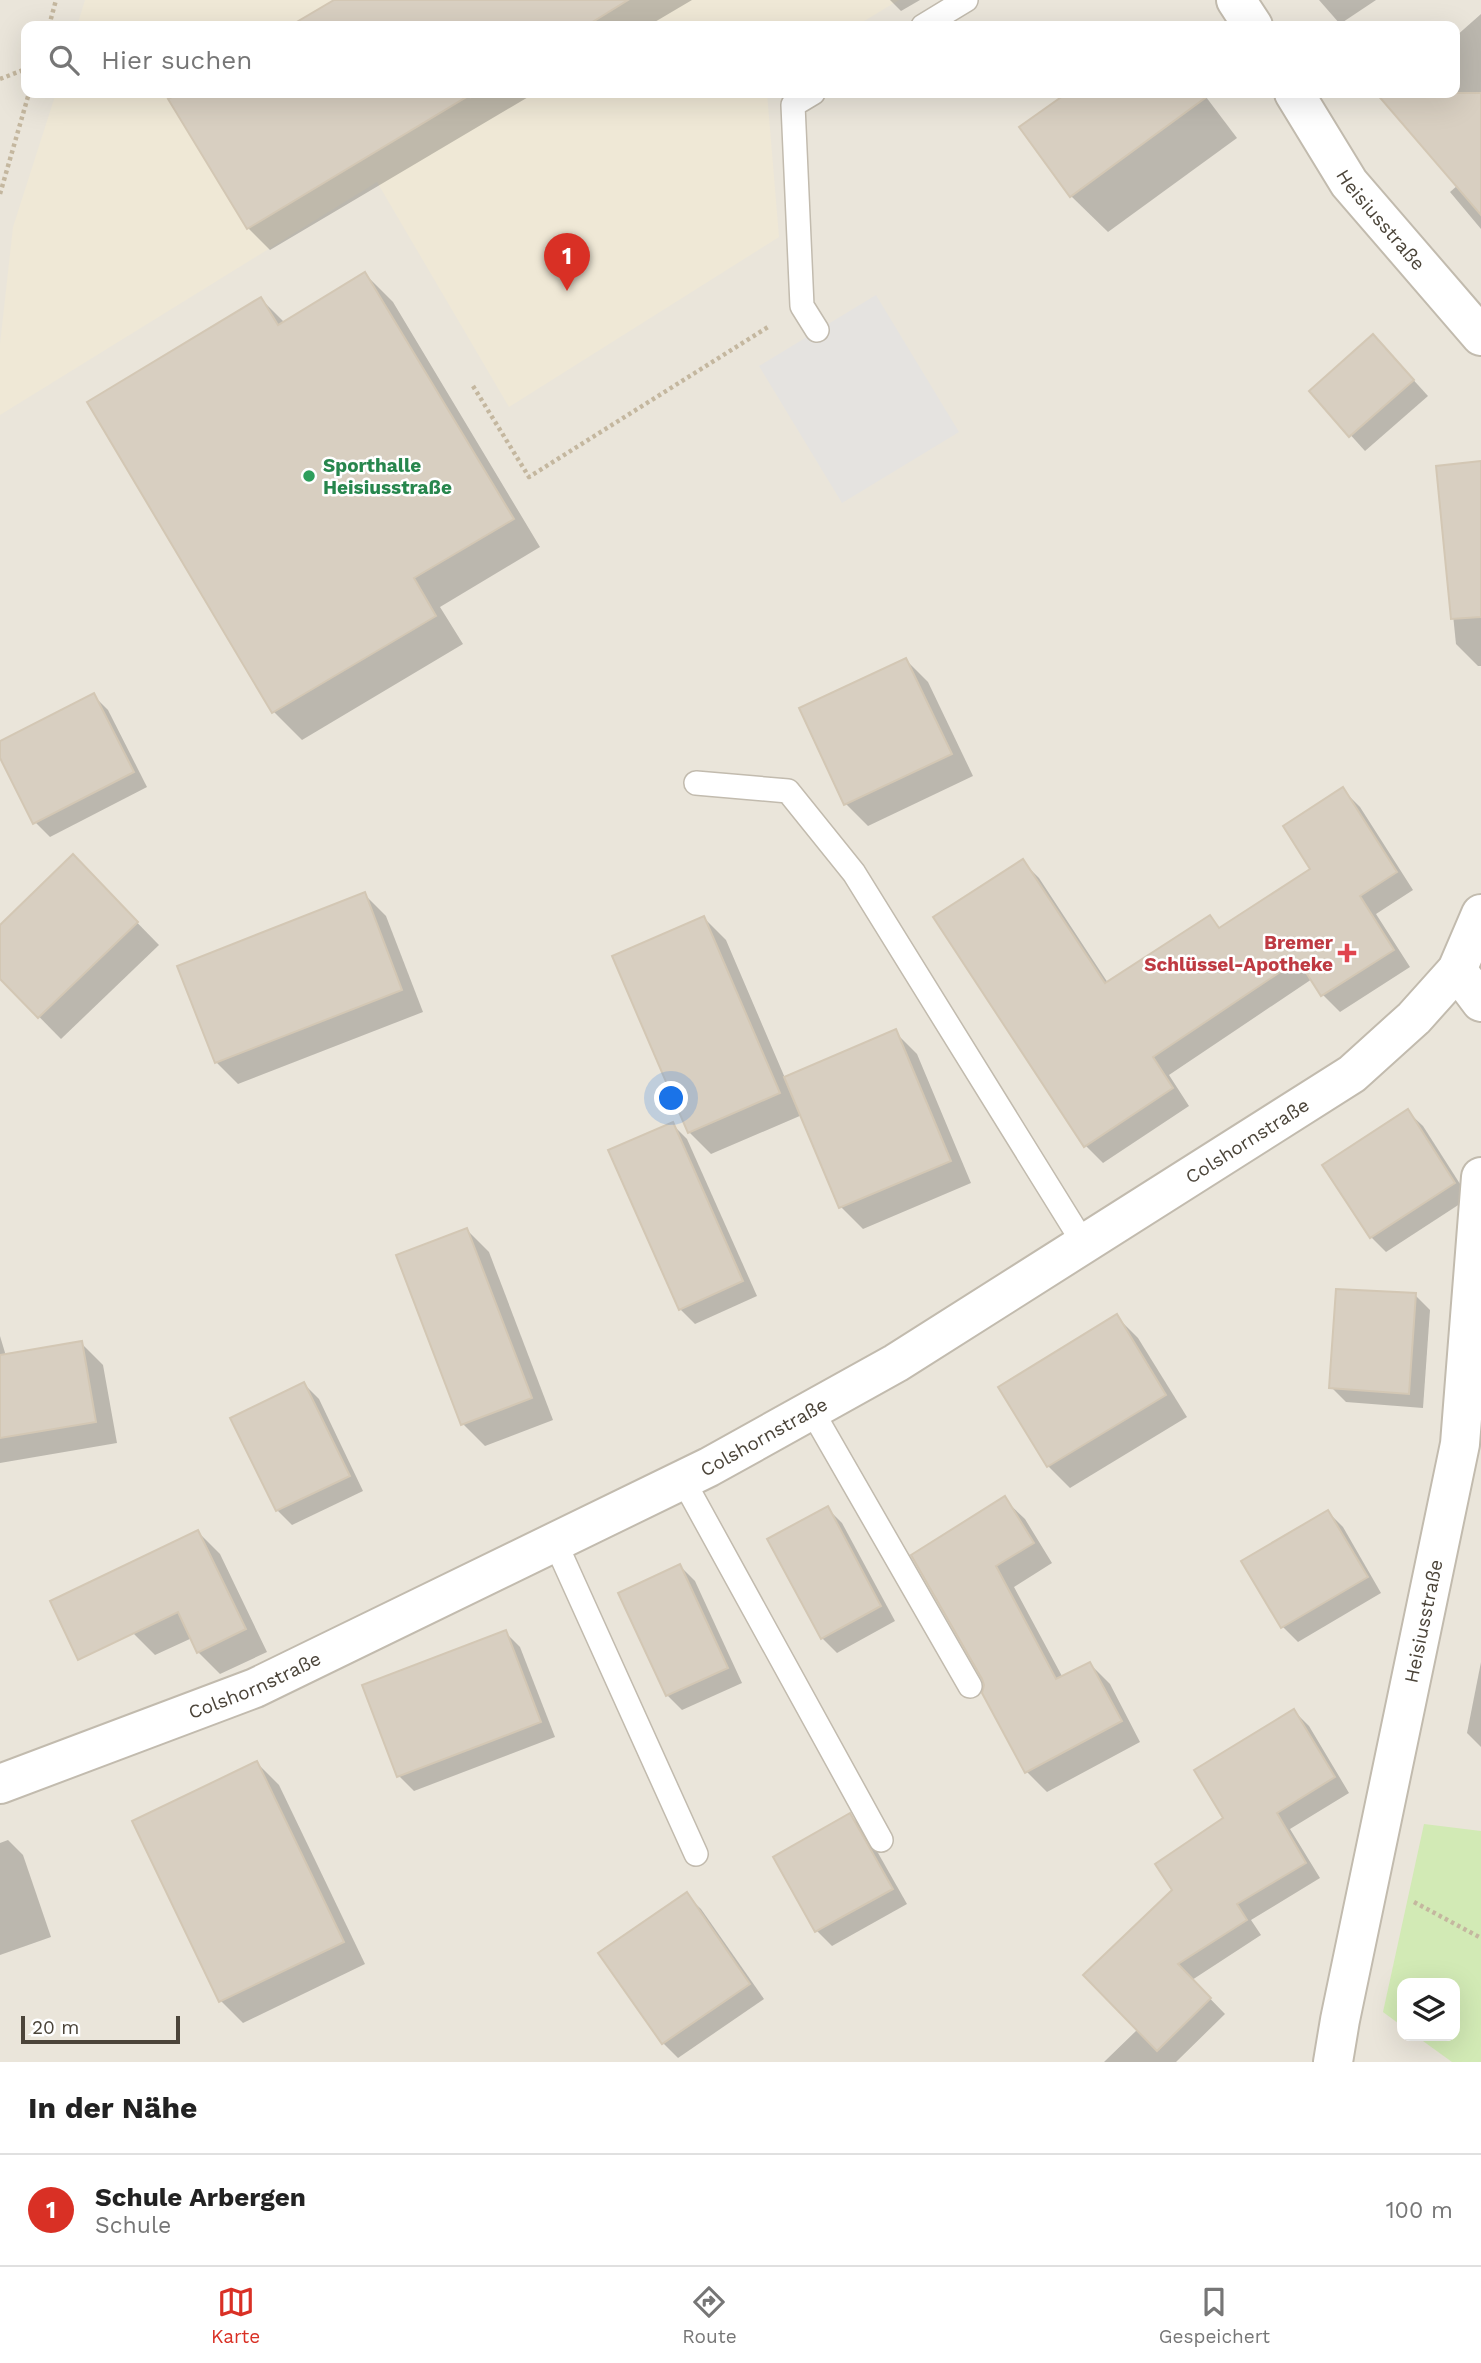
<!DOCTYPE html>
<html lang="de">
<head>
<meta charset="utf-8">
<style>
	:root { --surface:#fff; --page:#f2f2f2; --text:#222; --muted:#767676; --line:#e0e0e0; --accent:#d93025 }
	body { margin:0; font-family:"Work Sans",sans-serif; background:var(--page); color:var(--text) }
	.controls { position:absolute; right:21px; bottom:21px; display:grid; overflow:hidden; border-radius:14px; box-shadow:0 7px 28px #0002 }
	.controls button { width:63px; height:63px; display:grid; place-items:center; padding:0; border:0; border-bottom:2px solid var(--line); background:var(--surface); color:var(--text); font:35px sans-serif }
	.scale { position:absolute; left:21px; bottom:18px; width:159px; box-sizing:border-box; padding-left:7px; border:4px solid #4b4439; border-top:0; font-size:19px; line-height:24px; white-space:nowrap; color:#4b4439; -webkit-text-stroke:5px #fff; paint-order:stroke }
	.you { position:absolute; left:672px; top:1099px; width:24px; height:24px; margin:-18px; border:5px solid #fff; border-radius:50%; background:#1a73e8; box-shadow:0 0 0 10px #1a73e833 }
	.badge { display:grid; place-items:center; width:46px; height:46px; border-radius:50%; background:var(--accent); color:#fff; font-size:23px; font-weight:700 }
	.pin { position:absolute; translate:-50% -58px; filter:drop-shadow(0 2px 4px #0008) }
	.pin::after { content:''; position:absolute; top:37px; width:24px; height:21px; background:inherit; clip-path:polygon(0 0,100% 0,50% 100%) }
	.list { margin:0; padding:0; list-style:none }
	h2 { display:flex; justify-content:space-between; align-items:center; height:91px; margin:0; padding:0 28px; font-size:30px }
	h2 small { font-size:23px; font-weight:400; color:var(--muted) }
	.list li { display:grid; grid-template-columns:46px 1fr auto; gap:21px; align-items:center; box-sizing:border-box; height:112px; padding:0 28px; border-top:2px solid var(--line) }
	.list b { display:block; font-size:26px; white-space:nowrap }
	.list p { margin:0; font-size:23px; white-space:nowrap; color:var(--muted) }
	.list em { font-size:23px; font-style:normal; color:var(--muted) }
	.icon { flex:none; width:38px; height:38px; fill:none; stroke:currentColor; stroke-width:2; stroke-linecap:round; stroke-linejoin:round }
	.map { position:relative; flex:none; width:1481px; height:2062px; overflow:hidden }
	.search { position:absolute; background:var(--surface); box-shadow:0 7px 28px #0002; left:21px; right:21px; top:21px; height:77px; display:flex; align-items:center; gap:18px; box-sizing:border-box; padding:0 24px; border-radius:14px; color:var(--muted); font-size:26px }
	.sheet { height:203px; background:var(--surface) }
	nav { display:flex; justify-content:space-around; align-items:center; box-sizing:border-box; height:98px; border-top:2px solid var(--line); background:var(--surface); font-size:19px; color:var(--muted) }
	nav a { display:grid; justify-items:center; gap:4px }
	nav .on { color:var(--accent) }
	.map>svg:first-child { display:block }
	.residential { fill:#eae5da; fill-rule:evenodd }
	.education { fill:#efe8d6 }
	.green { fill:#d2eab5 }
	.parking { fill:#e5e3e0 }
	.shadow { fill:#0003 }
	.building { fill:#d8cfc1; stroke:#d3c7b4; stroke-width:2 }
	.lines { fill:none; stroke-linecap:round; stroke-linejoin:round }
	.service-casing { stroke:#c2bbae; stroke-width:26 }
	.minor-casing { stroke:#c2bbae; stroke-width:42 }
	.path { stroke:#c4b79f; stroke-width:4.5; stroke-dasharray:3.5 3.5; stroke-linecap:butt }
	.service { stroke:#fff; stroke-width:23 }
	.minor { stroke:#fff; stroke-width:38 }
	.leisure-dot { fill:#2e9e5b; stroke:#fff; stroke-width:2.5 }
	.health-dot { fill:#e0444e; stroke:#fff; stroke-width:2.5 }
	.labels { text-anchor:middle; stroke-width:5; stroke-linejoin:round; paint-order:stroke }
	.street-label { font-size:19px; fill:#4b4439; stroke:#fff }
	.leisure-label { font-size:19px; font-weight:bold; fill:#27864d; stroke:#fff; text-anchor:start }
	.health-label { font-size:19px; font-weight:bold; fill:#be3a42; stroke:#fff; text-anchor:end }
</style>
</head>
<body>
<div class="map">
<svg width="1481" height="2062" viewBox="0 0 1481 2062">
	<rect width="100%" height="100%" fill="#f6f3ec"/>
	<!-- residential -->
	<path class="residential" d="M 0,0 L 1481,0 L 1481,2062 L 0,2062 ZM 26,26 L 1455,26 L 1455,93 L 26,93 ZM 1402,1983 L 1455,1983 L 1455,2036 L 1402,2036 Z"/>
	<!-- education -->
	<g class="education">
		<path d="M 85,0 L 899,0 L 856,26 L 77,26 Z"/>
		<path d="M 56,93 L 767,93 L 779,237 L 509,407 L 377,182 L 0,415 L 0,344 L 13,227 Z"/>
	</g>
	<!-- green -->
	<path class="green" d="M 1424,1824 L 1481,1831 L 1481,2062 L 1452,2062 L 1416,2036 L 1455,2036 L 1455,1983 L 1402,1983 L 1402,2026 L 1383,2012 Z"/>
	<!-- parking -->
	<path class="parking" d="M 876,295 L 959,432 L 842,503 L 759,366 Z"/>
	<!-- shadow -->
	<g class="shadow">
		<path d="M 338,0 L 692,0 L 648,26 L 294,26 Z"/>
		<path d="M 890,0 L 920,0 L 901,11 Z"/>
		<path d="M 1319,0 L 1376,0 L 1340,24 Z"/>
		<path d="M 1481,14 L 1481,229 L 1450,192 L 1458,185 L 1383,98 L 1389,93 L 1455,93 L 1455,37 Z"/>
		<path d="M 182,93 L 535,93 L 270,250 L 248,228 L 171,100 Z"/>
		<path d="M 1070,93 L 1203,93 L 1237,138 L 1108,232 L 1071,196 L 1022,128 Z"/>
		<path d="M 365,274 L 393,302 L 540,547 L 440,607 L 463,644 L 302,740 L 274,712 L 89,402 L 261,299 L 285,323 Z"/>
		<path d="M 1388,352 L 1428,396 L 1365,451 L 1311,391 Z"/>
		<path d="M 1481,463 L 1481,666 L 1478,666 L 1456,644 L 1438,468 Z"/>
		<path d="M 906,660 L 928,682 L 973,776 L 868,826 L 846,804 Z"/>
		<path d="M 93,695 L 108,710 L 147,787 L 50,837 L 35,822 L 0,754 L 0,743 Z"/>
		<path d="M 1343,790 L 1360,807 L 1413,890 L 1376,914 L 1410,967 L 1340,1012 L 1323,995 L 1312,979 L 1169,1075 L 1189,1106 L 1103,1163 L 1086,1146 L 1022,861 L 1039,878 L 1108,983 L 1210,917 L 1221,929 L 1312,869 Z"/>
		<path d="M 73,857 L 159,945 L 61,1039 L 0,977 L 0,927 Z"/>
		<path d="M 364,894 L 386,916 L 423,1012 L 238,1084 L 216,1062 Z"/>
		<path d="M 704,918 L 726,940 L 785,1078 L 895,1032 L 917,1054 L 971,1183 L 863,1229 L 841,1207 L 802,1115 L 711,1154 L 689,1132 Z"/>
		<path d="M 1408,1112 L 1423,1126 L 1469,1198 L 1386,1252 L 1371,1237 Z"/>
		<path d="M 672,1124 L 687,1139 L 757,1296 L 695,1324 L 680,1309 Z"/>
		<path d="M 467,1230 L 489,1252 L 553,1420 L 485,1446 L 463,1424 Z"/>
		<path d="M 1415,1295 L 1430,1310 L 1423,1408 L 1346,1402 L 1331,1387 Z"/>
		<path d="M 1116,1316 L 1138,1338 L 1187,1417 L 1070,1488 L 1048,1466 Z"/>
		<path d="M 0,1336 L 6,1356 L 81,1343 L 103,1365 L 117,1443 L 0,1463 Z"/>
		<path d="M 304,1384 L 319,1399 L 363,1491 L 292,1525 L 277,1510 Z"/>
		<path d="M 1004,1499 L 1025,1519 L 1052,1563 L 1014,1587 L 1063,1678 L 1090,1664 L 1110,1684 L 1140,1742 L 1047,1792 L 1027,1772 L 984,1693 L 986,1685 L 913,1555 Z"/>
		<path d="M 827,1508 L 842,1523 L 895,1621 L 837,1653 L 822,1638 Z"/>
		<path d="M 1328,1512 L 1343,1527 L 1381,1593 L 1298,1642 L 1283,1627 L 1244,1561 Z"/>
		<path d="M 198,1532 L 220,1554 L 267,1652 L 220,1674 L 198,1652 L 192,1638 L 155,1655 L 133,1633 Z"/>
		<path d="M 680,1566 L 695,1581 L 742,1683 L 682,1710 L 667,1695 Z"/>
		<path d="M 505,1632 L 520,1647 L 555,1737 L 414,1791 L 399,1776 Z"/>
		<path d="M 1481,1662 L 1481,1747 L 1467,1733 Z"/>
		<path d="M 1294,1711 L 1309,1726 L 1349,1793 L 1290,1829 L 1320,1878 L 1251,1920 L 1261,1935 L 1192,1980 L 1225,2014 L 1176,2062 L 1104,2062 L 1138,2029 L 1174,1890 L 1226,1818 Z"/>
		<path d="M 257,1763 L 279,1785 L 365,1964 L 243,2023 L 221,2001 L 135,1822 Z"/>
		<path d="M 850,1815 L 865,1830 L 907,1904 L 832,1946 L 817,1931 Z"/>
		<path d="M 8,1840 L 23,1855 L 51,1937 L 0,1955 L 0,1843 Z"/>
		<path d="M 686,1895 L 701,1909 L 764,1999 L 678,2058 L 663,2043 Z"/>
	</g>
	<!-- building -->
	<g class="building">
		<path d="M 334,0 L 628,0 L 586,26 L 290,26 Z"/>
		<path d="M 179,93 L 478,93 L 471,97 L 470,95 L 247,229 L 168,99 Z"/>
		<path d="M 1067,93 L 1212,93 L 1070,197 L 1019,127 Z"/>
		<path d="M 1376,93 L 1481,93 L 1481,215 Z"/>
		<path d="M 365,272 L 514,519 L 414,578 L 436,616 L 272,713 L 87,402 L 261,297 L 278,325 Z"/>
		<path d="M 1373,334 L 1414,380 L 1349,437 L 1309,391 Z"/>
		<path d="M 1481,461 L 1481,617 L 1451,619 L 1436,466 Z"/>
		<path d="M 906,658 L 952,754 L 844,805 L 799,708 Z"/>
		<path d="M 94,693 L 134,772 L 33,824 L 0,758 L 0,741 Z"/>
		<path d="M 1343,787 L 1397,872 L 1360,896 L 1394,950 L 1321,996 L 1298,960 L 1153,1057 L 1173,1088 L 1084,1147 L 933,917 L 1023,859 L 1105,983 L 1210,915 L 1219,928 L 1310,869 L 1283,826 Z"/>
		<path d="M 73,854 L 138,922 L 38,1018 L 0,979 L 0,925 Z"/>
		<path d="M 365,892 L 402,990 L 215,1063 L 177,966 Z"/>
		<path d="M 704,916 L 780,1093 L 688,1133 L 612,956 Z"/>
		<path d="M 896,1029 L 951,1161 L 839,1208 L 784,1077 Z"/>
		<path d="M 1408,1109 L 1455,1183 L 1370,1238 L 1322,1165 Z"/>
		<path d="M 673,1122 L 743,1281 L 679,1310 L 608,1150 Z"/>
		<path d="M 467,1228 L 532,1398 L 461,1425 L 396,1255 Z"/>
		<path d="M 1336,1289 L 1416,1293 L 1409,1394 L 1329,1388 Z"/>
		<path d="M 1117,1314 L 1166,1395 L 1047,1467 L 998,1387 Z"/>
		<path d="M 82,1341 L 96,1422 L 0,1438 L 0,1355 Z"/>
		<path d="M 304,1382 L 350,1476 L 276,1511 L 230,1418 Z"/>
		<path d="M 1005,1496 L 1034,1543 L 996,1566 L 1056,1679 L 1090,1662 L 1122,1721 L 1025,1773 L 982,1693 L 984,1685 L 982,1679 L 911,1555 Z"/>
		<path d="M 828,1506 L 881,1606 L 821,1639 L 767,1539 Z"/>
		<path d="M 1328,1510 L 1368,1577 L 1281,1628 L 1241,1561 Z"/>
		<path d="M 198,1530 L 246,1629 L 197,1653 L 178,1612 L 78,1660 L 50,1601 Z"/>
		<path d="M 680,1564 L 728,1668 L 666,1696 L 618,1593 Z"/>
		<path d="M 506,1630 L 541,1722 L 397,1777 L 362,1685 Z"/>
		<path d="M 1294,1709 L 1335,1777 L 1277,1813 L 1306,1863 L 1237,1904 L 1247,1920 L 1178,1964 L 1211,1998 L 1157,2051 L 1083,1975 L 1172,1890 L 1155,1864 L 1223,1818 L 1194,1770 Z"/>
		<path d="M 257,1761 L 344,1942 L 219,2002 L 132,1821 Z"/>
		<path d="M 850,1813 L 893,1889 L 815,1932 L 773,1857 Z"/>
		<path d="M 687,1892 L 750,1984 L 662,2044 L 598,1953 Z"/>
	</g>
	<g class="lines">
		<defs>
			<g id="service">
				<path d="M 923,26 L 966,0"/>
				<path d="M 813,93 L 793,105 L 802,306 L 817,330"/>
				<path d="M 696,783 L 788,791 L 854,873 L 1084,1244"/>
				<path d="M 812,1411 L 970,1686"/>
				<path d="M 683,1480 L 881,1840"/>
				<path d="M 555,1542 L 696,1854"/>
			</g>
			<g id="minor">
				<path d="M 1236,0 L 1253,26"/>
				<path id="s1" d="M 1294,93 L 1349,183 L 1481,336"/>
				<path d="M 1457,970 L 1481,1002"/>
				<path id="s2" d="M 0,1784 L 255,1688 L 709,1467 L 896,1363 L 1352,1074 L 1414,1018 L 1457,970 L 1481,914"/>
				<path id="s3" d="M 1333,2062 L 1340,2020 L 1460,1444 L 1481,1177"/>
			</g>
		</defs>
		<!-- service casing -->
		<use href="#service" class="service-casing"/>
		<!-- minor casing -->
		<use href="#minor" class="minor-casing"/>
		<!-- path -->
		<g class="path">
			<path d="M 49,26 L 56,0"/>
			<path d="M 0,79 L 26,69"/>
			<path d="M 0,194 L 29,93"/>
			<path d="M 473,386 L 529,477 L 768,327"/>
			<path d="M 1414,1902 L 1481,1938"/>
		</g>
		<!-- service -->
		<use href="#service" class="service"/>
		<!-- minor -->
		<use href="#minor" class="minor"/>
	</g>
	<!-- markers -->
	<circle class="leisure-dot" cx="309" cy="476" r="7"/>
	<path class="health-dot" d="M1343.5 942.5h7v7h7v7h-7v7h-7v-7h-7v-7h7z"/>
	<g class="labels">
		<!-- street labels -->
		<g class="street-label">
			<text dy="7" stroke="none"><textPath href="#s1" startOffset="154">Heisiusstraße</textPath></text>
			<text dy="7" stroke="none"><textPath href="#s2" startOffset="1407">Colshornstraße</textPath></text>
			<text dy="7" stroke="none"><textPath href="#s2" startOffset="840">Colshornstraße</textPath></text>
			<text dy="7" stroke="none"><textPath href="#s3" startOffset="450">Heisiusstraße</textPath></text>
			<text dy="7" stroke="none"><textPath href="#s2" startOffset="273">Colshornstraße</textPath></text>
		</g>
		<!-- leisure labels -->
		<g class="leisure-label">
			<text x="323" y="472">Sporthalle<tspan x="323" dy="22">Heisiusstraße</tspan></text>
		</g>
		<!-- health labels -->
		<g class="health-label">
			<text x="1333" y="949">Bremer<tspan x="1333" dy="22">Schlüssel-Apotheke</tspan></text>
		</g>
	</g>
</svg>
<div class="controls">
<button><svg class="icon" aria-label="layers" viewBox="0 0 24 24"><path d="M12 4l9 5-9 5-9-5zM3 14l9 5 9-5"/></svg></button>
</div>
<div class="scale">20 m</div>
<div class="you"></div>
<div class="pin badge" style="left:567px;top:291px">1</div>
<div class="search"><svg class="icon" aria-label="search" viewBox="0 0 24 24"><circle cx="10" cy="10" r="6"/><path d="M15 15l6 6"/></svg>Hier suchen</div>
</div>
<section class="sheet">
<h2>In der Nähe<small></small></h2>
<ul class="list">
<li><span class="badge">1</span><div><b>Schule Arbergen</b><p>Schule</p></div><em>100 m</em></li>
</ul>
</section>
<nav>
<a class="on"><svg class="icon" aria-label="map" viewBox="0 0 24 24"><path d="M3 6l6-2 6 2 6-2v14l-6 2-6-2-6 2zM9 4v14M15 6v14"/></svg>Karte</a>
<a><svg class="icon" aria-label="directions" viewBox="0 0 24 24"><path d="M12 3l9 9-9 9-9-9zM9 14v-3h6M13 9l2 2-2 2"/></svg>Route</a>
<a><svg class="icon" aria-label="saved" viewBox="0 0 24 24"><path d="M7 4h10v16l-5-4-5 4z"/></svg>Gespeichert</a>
</nav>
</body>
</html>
